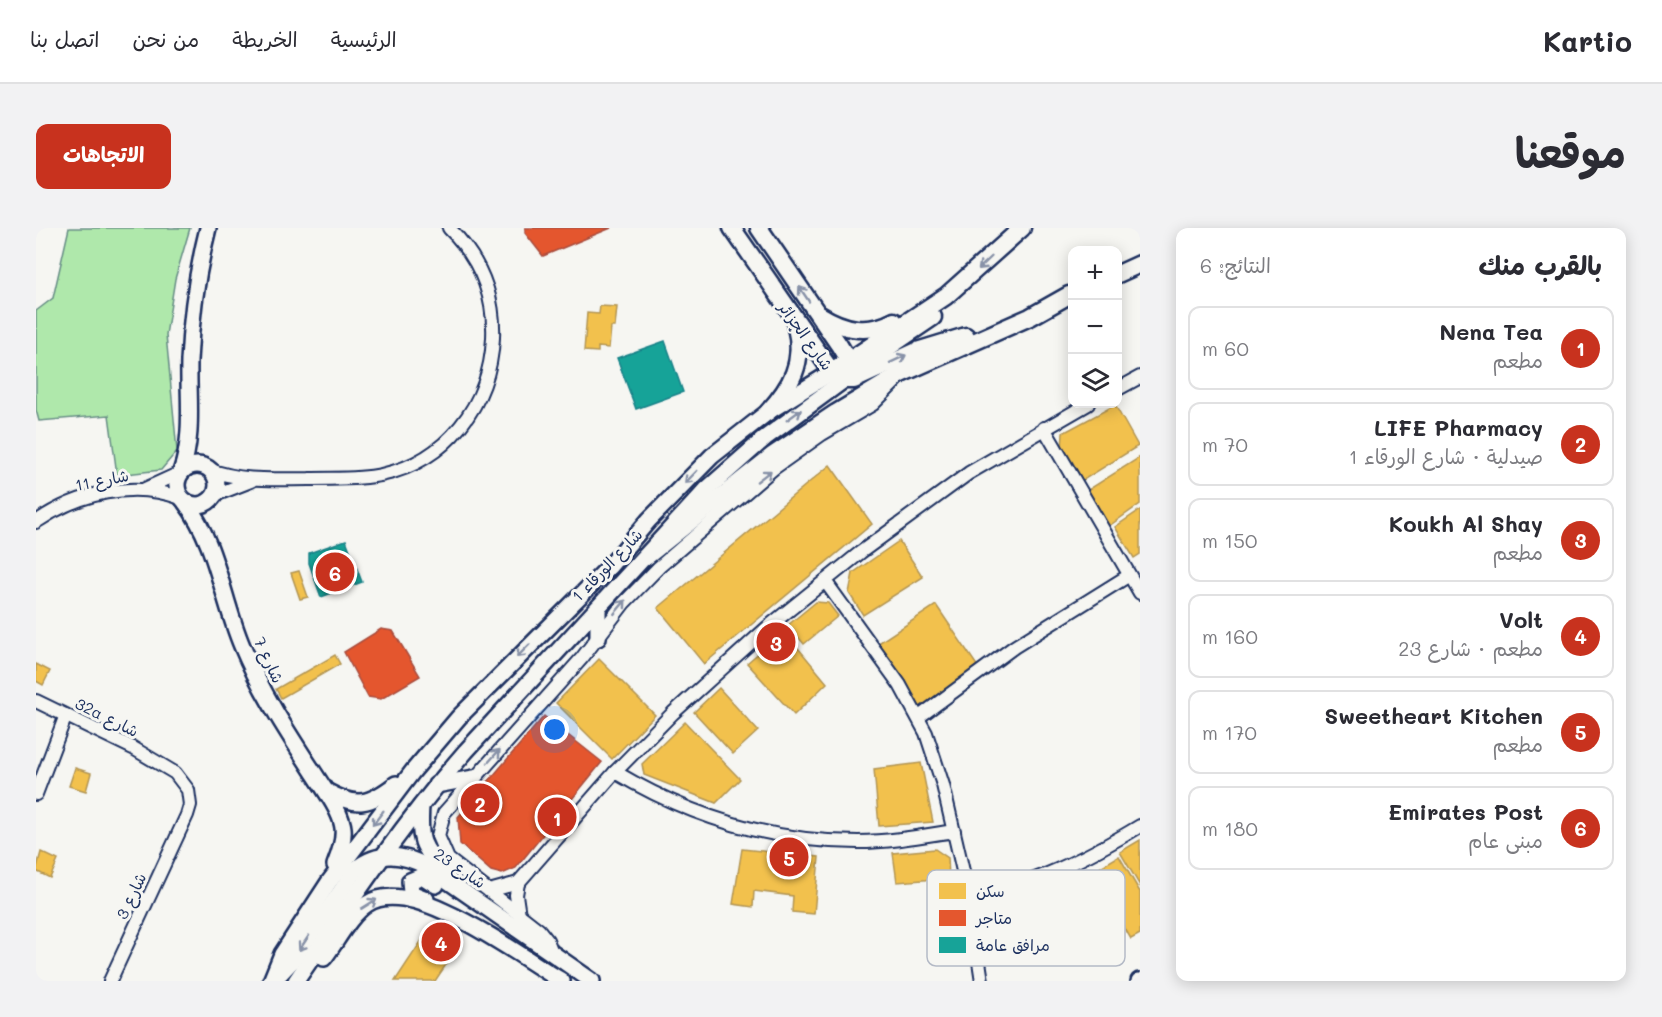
<!DOCTYPE html>
<html lang="ar">
<head>
<meta charset="utf-8">
<style>
	:root { --surface:#fff; --page:#f2f2f3; --text:#2b2b33; --muted:#7c7c81; --line:#e1e1e2; --accent:#c8321e }
	body { margin:0; font-family:Mali,"Playpen Sans Arabic",sans-serif; background:var(--page); color:var(--text); direction:rtl }
	.controls { position:absolute; right:18px; top:18px; display:grid; overflow:hidden; border-radius:12px; box-shadow:0 3px 15px #0003 }
	.controls button { width:54px; height:54px; display:grid; place-items:center; padding:0; border:0; border-bottom:2px solid var(--line); background:var(--surface); color:var(--text); font:30px sans-serif }
	.you { position:absolute; left:519px; top:502px; width:21px; height:21px; margin:-15px; border:4px solid #fff; border-radius:50%; background:#1a73e8; box-shadow:0 0 0 9px #1a73e833 }
	.badge { display:grid; place-items:center; width:39px; height:39px; border-radius:50%; background:var(--accent); color:#fff; font-size:20px; font-weight:700 }
	.pin { position:absolute; translate:-50% -50%; border:3px solid #fff; box-shadow:0 2px 6px #0006 }
	.list { margin:0; padding:0; list-style:none }
	h2 { display:flex; justify-content:space-between; align-items:center; height:78px; margin:0; padding:0 24px; font-size:26px }
	h2 small { font-size:20px; font-weight:400; color:var(--muted) }
	.list li { display:grid; grid-template-columns:39px 1fr auto; gap:18px; align-items:center; box-sizing:border-box; height:84px; margin:0 12px 12px; padding:0 12px; border:2px solid var(--line); border-radius:12px }
	.list b { display:block; font-size:22px; white-space:nowrap }
	.list p { margin:0; font-size:20px; white-space:nowrap; color:var(--muted) }
	.list em { font-size:20px; font-style:normal; color:var(--muted) }
	.icon { flex:none; width:33px; height:33px; fill:none; stroke:currentColor; stroke-width:2; stroke-linecap:round; stroke-linejoin:round }
	.map { position:relative; flex:none; width:1104px; height:753px; overflow:hidden; direction:ltr; border-radius:12px }
	header { display:flex; align-items:center; gap:36px; box-sizing:border-box; height:84px; padding:0 30px; background:var(--surface); border-bottom:2px solid var(--line) }
	header strong { font-size:28px }
	nav { display:flex; gap:33px; margin-inline-start:auto; font-size:21px }
	.intro { display:flex; align-items:center; justify-content:space-between; box-sizing:border-box; height:144px; padding:0 36px }
	h1 { margin:0; font-size:42px }
	.button { padding:15px 27px; border-radius:12px; background:var(--accent); color:#fff; font-size:21px; font-weight:700 }
	main { display:flex; gap:36px; padding:0 36px }
	aside { flex:1; background:var(--surface); border-radius:12px; box-shadow:0 3px 15px #0003 }
	.map>svg:first-child { display:block }
	.green { fill:#afe8ab; stroke:#658c84; stroke-width:1.5 }
	.homes { fill:#f2c14e; stroke:#b29553; stroke-width:1.5 }
	.shops { fill:#e4572e; stroke:#a84b3c; stroke-width:1.5 }
	.public { fill:#17a398; stroke:#188087; stroke-width:1.5 }
	.lines { fill:none; stroke-linecap:round; stroke-linejoin:round }
	.minor-casing { stroke:#1b2f5e; stroke-width:16 }
	.tertiary-casing { stroke:#1b2f5e; stroke-width:20 }
	.secondary-casing { stroke:#1b2f5e; stroke-width:21 }
	.minor { stroke:#f6f6f2; stroke-width:12 }
	.tertiary { stroke:#f6f6f2; stroke-width:15 }
	.secondary { stroke:#f6f6f2; stroke-width:16 }
	.oneway { stroke:#8892a8 }
	.labels { text-anchor:middle; stroke-width:6; stroke-linejoin:round; paint-order:stroke }
	.street-label { font-size:16px; fill:#1b2f5e; stroke:#f6f6f2 }
	.key { fill:#f6f6f2; stroke:#b4bac6; stroke-width:1.5 }
	.key-label { font-size:16px; fill:#1b2f5e }
</style>
</head>
<body>
<header>
<strong>Kartio</strong>
<nav><a>الرئيسية</a><a>الخريطة</a><a>من نحن</a><a>اتصل بنا</a></nav>
</header>
<div class="intro"><h1>موقعنا</h1><a class="button">الاتجاهات</a></div>
<main>
<aside>
<h2>بالقرب منك<small>النتائج: 6</small></h2>
<ul class="list">
<li><span class="badge">1</span><div><b>Nena Tea</b><p>مطعم</p></div><em>60 m</em></li>
<li><span class="badge">2</span><div><b>LIFE Pharmacy</b><p>صيدلية · شارع الورقاء 1</p></div><em>70 m</em></li>
<li><span class="badge">3</span><div><b>Koukh Al Shay</b><p>مطعم</p></div><em>150 m</em></li>
<li><span class="badge">4</span><div><b>Volt</b><p>مطعم · شارع 23</p></div><em>160 m</em></li>
<li><span class="badge">5</span><div><b>Sweetheart Kitchen</b><p>مطعم</p></div><em>170 m</em></li>
<li><span class="badge">6</span><div><b>Emirates Post</b><p>مبنى عام</p></div><em>180 m</em></li>
</ul>
</aside>
<div class="map">
<svg width="1104" height="753" viewBox="0 0 1104 753">
	<rect width="100%" height="100%" fill="#f6f6f2"/>
	<filter id="ink" filterUnits="userSpaceOnUse"><feTurbulence type="fractalNoise" baseFrequency=".0167" numOctaves="2"/><feDisplacementMap in="SourceGraphic" scale="12" xChannelSelector="R" yChannelSelector="G"/><feConvolveMatrix kernelMatrix="1 2 1 2 8 2 1 2 1" color-interpolation-filters="sRGB"/></filter>
	<g filter="url(#ink)">
		<!-- green -->
		<path class="green" d="M 33,0 L 154,0 L 139,51 L 130,107 L 141,223 L 125,242 L 81,247 L 73,187 L 3,193 L 0,182 L 0,83 L 17,70 Z"/>
		<!-- homes -->
		<g class="homes">
			<path d="M 564,78 L 581,79 L 579,99 L 575,99 L 573,120 L 562,119 L 562,124 L 548,123 L 551,85 L 563,86 Z"/>
			<path d="M 1079,177 L 1102,218 L 1044,254 L 1026,222 L 1027,205 Z"/>
			<path d="M 1104,229 L 1104,276 L 1073,298 L 1052,262 Z"/>
			<path d="M 794,237 L 836,296 L 668,436 L 622,380 Z"/>
			<path d="M 1104,282 L 1104,326 L 1098,330 L 1079,299 Z"/>
			<path d="M 863,313 L 887,349 L 827,387 L 813,365 L 817,345 Z"/>
			<path d="M 263,343 L 272,369 L 264,371 L 255,345 Z"/>
			<path d="M 780,374 L 792,375 L 802,388 L 768,416 L 752,397 Z"/>
			<path d="M 900,377 L 942,439 L 882,480 L 841,416 Z"/>
			<path d="M 748,403 L 791,455 L 758,487 L 711,435 Z"/>
			<path d="M 299,427 L 304,436 L 245,470 L 240,461 Z"/>
			<path d="M 563,431 L 619,487 L 576,531 L 520,475 Z"/>
			<path d="M 0,436 L 14,443 L 7,457 L 0,453 Z"/>
			<path d="M 683,460 L 722,503 L 697,526 L 658,484 Z"/>
			<path d="M 649,494 L 704,551 L 680,575 L 608,547 L 606,536 Z"/>
			<path d="M 885,535 L 897,594 L 843,598 L 838,541 Z"/>
			<path d="M 39,540 L 55,545 L 50,563 L 33,558 Z"/>
			<path d="M 1104,612 L 1104,658 L 1084,624 Z"/>
			<path d="M 706,621 L 783,629 L 778,686 L 756,684 L 757,668 L 718,663 L 717,679 L 697,676 Z"/>
			<path d="M 899,621 L 912,630 L 913,650 L 861,654 L 857,625 Z"/>
			<path d="M 5,624 L 22,632 L 14,650 L 0,643 Z"/>
			<path d="M 1083,628 L 1104,664 L 1104,706 L 1095,711 L 1056,644 Z"/>
			<path d="M 394,700 L 422,719 L 399,753 L 359,753 Z"/>
		</g>
		<!-- shops -->
		<g class="shops">
			<path d="M 489,0 L 575,0 L 507,28 L 489,5 Z"/>
			<path d="M 345,401 L 357,403 L 384,448 L 345,471 L 332,469 L 308,424 Z"/>
			<path d="M 508,488 L 566,534 L 480,640 L 466,646 L 455,643 L 424,616 L 422,589 Z"/>
		</g>
		<!-- public -->
		<g class="public">
			<path d="M 629,113 L 647,164 L 600,181 L 581,130 Z"/>
			<path d="M 310,312 L 326,354 L 285,369 L 273,335 L 273,325 Z"/>
		</g>
		<g class="lines">
			<defs>
				<g id="minor">
					<path d="M 1082,161 L 1104,149"/>
					<path d="M 1008,200 L 1104,365"/>
					<path d="M 174,242 C 207,254 239,251 273,251 C 297,250 322,252 345,247 C 411,233 454,176 457,110 C 459,67 443,30 413,0"/>
					<path d="M 109,261 L 144,245"/>
					<path d="M 179,267 L 215,253"/>
					<path d="M 0,294 C 42,265 97,252 145,270"/>
					<path d="M 789,353 L 864,457 L 890,505 L 907,557 L 933,669 L 946,753"/>
					<path d="M 0,473 L 97,520 L 139,545 L 152,562 L 154,577 L 151,587 L 74,753"/>
					<path d="M 883,489 L 978,419 L 1092,348"/>
					<path d="M 579,544 C 653,588 736,614 822,614 C 854,614 886,608 918,603"/>
					<path d="M 0,566 L 30,487"/>
					<path d="M 482,655 L 480,667 L 483,687"/>
					<path d="M 453,663 L 482,655 L 579,544 L 637,485 L 732,399 L 825,324 L 933,245 L 1052,176"/>
					<path d="M 933,669 C 994,659 1051,630 1104,598"/>
					<path d="M 517,727 L 511,712 L 503,702 L 412,631 L 402,608 L 408,585 L 546,430 L 588,375 L 623,339 L 738,240 L 786,206 L 837,176 L 861,152"/>
				</g>
				<g id="tertiary">
					<circle cx="161" cy="257" r="20"/>
					<path d="M 145,244 C 158,208 152,171 153,133 C 155,89 161,44 172,0"/>
					<path d="M 149,274 C 181,315 186,371 206,418 C 228,471 260,517 291,565 C 310,594 312,605 299,637"/>
					<path d="M 562,381 L 562,410"/>
					<path d="M 400,557 L 438,550"/>
					<path d="M 290,563 C 321,580 333,577 360,556"/>
					<path d="M 385,578 C 383,610 384,620 410,643"/>
					<path d="M 390,671 L 375,665 L 374,653 L 386,648 L 400,657"/>
					<path d="M 288,730 C 301,713 313,688 331,676 C 377,645 485,730 526,753"/>
					<path d="M 239,751 L 257,732 L 320,641 C 343,622 367,626 392,639 L 556,753"/>
					<path d="M 235,753 L 246,726 L 293,654 L 377,543 L 423,489 L 574,338 L 613,292 L 676,228 L 732,184 L 796,144"/>
					<path d="M 260,753 C 314,674 367,595 430,523 L 670,262 L 729,210 L 808,152"/>
					<path d="M 1103,753 L 1104,753"/>
				</g>
				<g id="secondary">
					<path d="M 696,0 L 796,144 L 808,152 L 818,152 L 881,123 L 930,108"/>
					<path d="M 723,0 L 803,117 L 812,132 L 812,143"/>
					<path d="M 1082,46 L 1104,36"/>
					<path d="M 784,87 C 808,102 832,107 858,93"/>
					<path d="M 796,144 L 910,68 L 986,0"/>
					<path d="M 829,146 L 825,142 L 826,137 L 897,89"/>
					<path d="M 732,184 C 755,159 769,134 760,99"/>
					<path d="M 610,329 L 736,228 L 800,185 L 865,146 L 994,89 L 1033,67"/>
				</g>
			</defs>
			<!-- minor casing -->
			<use href="#minor" class="minor-casing"/>
			<!-- tertiary casing -->
			<use href="#tertiary" class="tertiary-casing"/>
			<!-- secondary casing -->
			<use href="#secondary" class="secondary-casing"/>
			<!-- minor -->
			<use href="#minor" class="minor"/>
			<!-- tertiary -->
			<use href="#tertiary" class="tertiary"/>
			<!-- secondary -->
			<use href="#secondary" class="secondary"/>
		</g>
		<!-- one-way arrows -->
		<defs><path id="oneway-shaft" d="M-6 0H5M1.5-3L5.5 0L1.5 3" fill="none" stroke-width="1.6" stroke-linecap="round" stroke-linejoin="round" transform="scale(1.5)"/></defs>
		<g class="oneway">
			<use href="#oneway-shaft" transform="translate(949 35) rotate(136)"/>
			<use href="#oneway-shaft" transform="translate(768 66) rotate(-124)"/>
			<use href="#oneway-shaft" transform="translate(862 131) rotate(-25)"/>
			<use href="#oneway-shaft" transform="translate(758 187) rotate(-36)"/>
			<use href="#oneway-shaft" transform="translate(728 248) rotate(-38)"/>
			<use href="#oneway-shaft" transform="translate(655 249) rotate(134)"/>
			<use href="#oneway-shaft" transform="translate(584 379) rotate(-50)"/>
			<use href="#oneway-shaft" transform="translate(487 423) rotate(135)"/>
			<use href="#oneway-shaft" transform="translate(458 528) rotate(-48)"/>
			<use href="#oneway-shaft" transform="translate(342 590) rotate(127)"/>
			<use href="#oneway-shaft" transform="translate(333 676) rotate(-32)"/>
			<use href="#oneway-shaft" transform="translate(268 715) rotate(124)"/>
		</g>
	</g>
	<g class="labels">
		<!-- street labels -->
		<g class="street-label">
			<text transform="translate(770 108) rotate(54)" y="6">شارع الجزائر</text>
			<text transform="translate(66 252) rotate(-11)" y="6">شارع 11</text>
			<text transform="translate(571 337) rotate(-46)" y="6">شارع الورقاء 1</text>
			<text transform="translate(233 432) rotate(65)" y="6">شارع 7</text>
			<text transform="translate(71 489) rotate(26)" y="6">32a شارع</text>
			<text transform="translate(424 640) rotate(34)" y="6">شارع 23</text>
			<text transform="translate(95 668) rotate(-65)" y="6">شارع 3</text>
		</g>
	</g>
	<!-- legend -->
	<rect x="891" y="642" width="198" height="96" rx="9" class="key"/>
	<rect x="903" y="655" width="27" height="16" fill="#f2c14e"/>
	<rect x="903" y="682" width="27" height="16" fill="#e4572e"/>
	<rect x="903" y="709" width="27" height="16" fill="#17a398"/>
	<g class="key-label">
		<text x="940" y="669">سكن</text>
		<text x="940" y="696">متاجر</text>
		<text x="940" y="723">مرافق عامة</text>
	</g>
</svg>
<div class="controls">
<button>+</button>
<button>−</button>
<button><svg class="icon" aria-label="layers" viewBox="0 0 24 24"><path d="M12 4l9 5-9 5-9-5zM3 14l9 5 9-5"/></svg></button>
</div>
<div class="you"></div>
<div class="pin badge" style="left:521px;top:589px">1</div>
<div class="pin badge" style="left:444px;top:575px">2</div>
<div class="pin badge" style="left:740px;top:414px">3</div>
<div class="pin badge" style="left:405px;top:714px">4</div>
<div class="pin badge" style="left:753px;top:629px">5</div>
<div class="pin badge" style="left:299px;top:344px">6</div>
</div>
</main>
</body>
</html>
